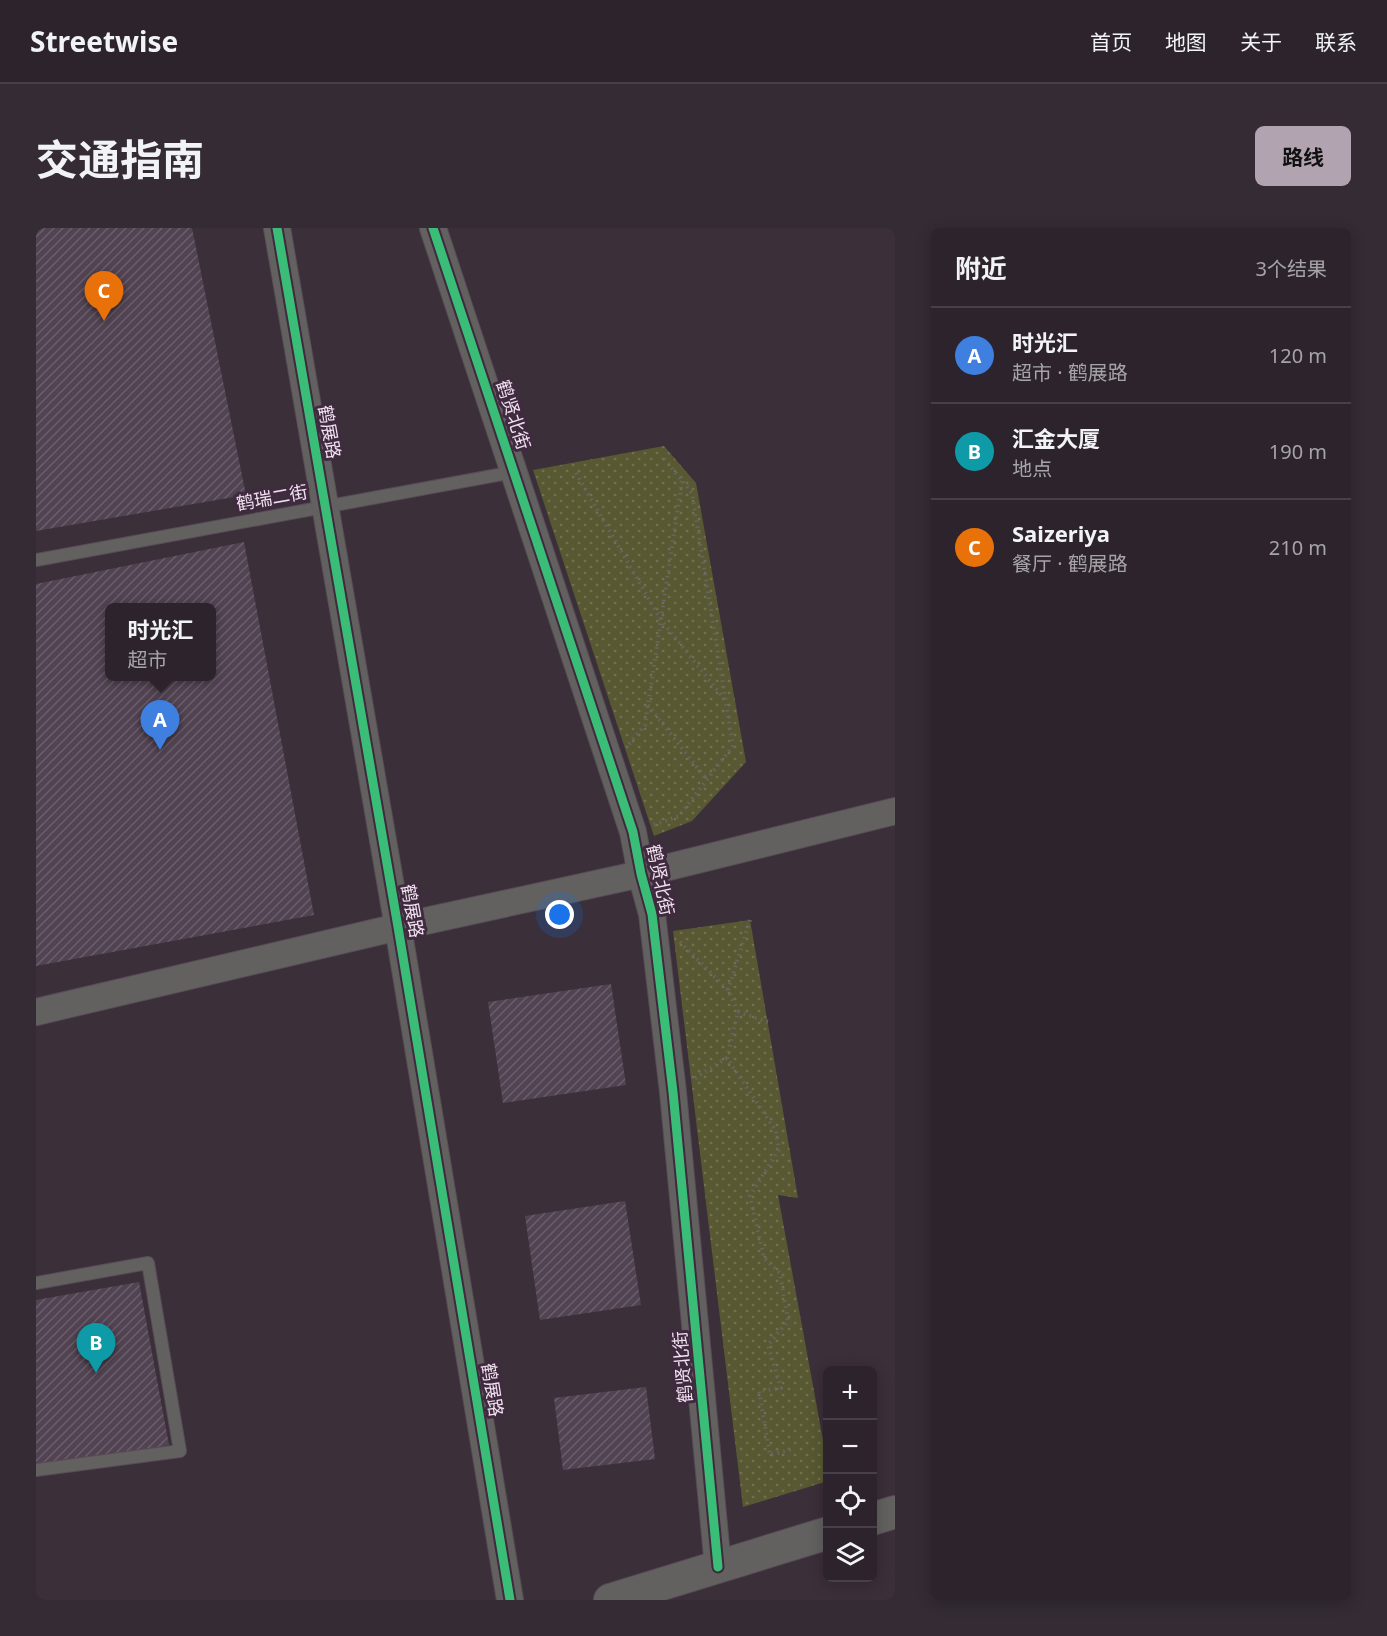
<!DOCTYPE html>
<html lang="zh">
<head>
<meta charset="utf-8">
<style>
	:root { --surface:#2c232c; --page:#342b34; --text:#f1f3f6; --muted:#a6a4a9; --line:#484048; --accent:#b1a3b0 }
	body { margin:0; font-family:"Noto Sans","Noto Sans SC",sans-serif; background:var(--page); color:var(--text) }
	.controls { position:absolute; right:18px; bottom:18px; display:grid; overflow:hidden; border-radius:9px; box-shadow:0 3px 15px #0003 }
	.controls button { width:54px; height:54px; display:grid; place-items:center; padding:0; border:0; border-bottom:2px solid var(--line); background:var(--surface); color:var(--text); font:30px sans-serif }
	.you { position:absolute; left:524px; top:687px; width:21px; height:21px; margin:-15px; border:4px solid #fff; border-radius:50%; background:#1a73e8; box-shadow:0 0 0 9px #1a73e833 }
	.badge { display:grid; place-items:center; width:39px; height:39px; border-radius:50%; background:var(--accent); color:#fff; font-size:20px; font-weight:700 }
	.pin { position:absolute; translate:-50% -50px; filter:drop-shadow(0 2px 3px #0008) }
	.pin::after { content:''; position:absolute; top:32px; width:21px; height:18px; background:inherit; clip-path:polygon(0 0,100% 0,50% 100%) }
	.popup { position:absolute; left:69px; top:375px; width:111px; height:78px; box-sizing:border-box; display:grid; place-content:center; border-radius:9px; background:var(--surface); filter:drop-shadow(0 2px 4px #0005); font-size:20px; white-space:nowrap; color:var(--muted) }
	.popup b { font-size:22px; color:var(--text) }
	.popup::after { content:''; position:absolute; left:50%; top:100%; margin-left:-12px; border:12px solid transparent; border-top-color:var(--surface) }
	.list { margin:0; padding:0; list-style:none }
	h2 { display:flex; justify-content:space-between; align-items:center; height:78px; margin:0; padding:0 24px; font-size:26px }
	h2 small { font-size:20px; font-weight:400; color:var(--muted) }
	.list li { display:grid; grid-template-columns:39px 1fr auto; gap:18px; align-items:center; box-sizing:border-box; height:96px; padding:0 24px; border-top:2px solid var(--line) }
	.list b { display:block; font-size:22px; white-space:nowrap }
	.list p { margin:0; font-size:20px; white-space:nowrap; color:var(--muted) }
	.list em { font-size:20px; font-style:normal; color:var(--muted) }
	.icon { flex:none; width:33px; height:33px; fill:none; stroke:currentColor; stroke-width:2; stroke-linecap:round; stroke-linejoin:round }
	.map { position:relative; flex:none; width:859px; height:1372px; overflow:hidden; border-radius:9px }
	header { display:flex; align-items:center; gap:36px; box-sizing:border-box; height:84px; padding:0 30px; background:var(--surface); border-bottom:2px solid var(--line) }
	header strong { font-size:28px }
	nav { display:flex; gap:33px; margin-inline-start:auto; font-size:21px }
	.intro { display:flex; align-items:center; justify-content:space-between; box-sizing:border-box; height:144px; padding:0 36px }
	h1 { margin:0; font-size:42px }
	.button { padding:15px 27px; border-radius:9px; background:var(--accent); color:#111; font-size:21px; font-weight:700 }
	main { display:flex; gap:36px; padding:0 36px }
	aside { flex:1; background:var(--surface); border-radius:9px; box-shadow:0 3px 15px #0003 }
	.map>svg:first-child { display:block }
	.park { fill:url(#park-dots) }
	.building { fill:url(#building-hatch); fill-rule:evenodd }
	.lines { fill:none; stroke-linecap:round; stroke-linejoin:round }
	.service-casing { stroke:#574c56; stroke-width:14 }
	.minor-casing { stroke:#574c56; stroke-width:28 }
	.tertiary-casing { stroke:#574c56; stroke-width:34 }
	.path { stroke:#696566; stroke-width:4; stroke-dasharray:1.5 4.5; stroke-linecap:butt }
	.service { stroke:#626160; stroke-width:12 }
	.minor { stroke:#626160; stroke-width:26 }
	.tertiary { stroke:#626160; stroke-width:32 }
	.cycleway-casing { stroke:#402a3f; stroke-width:13 }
	.cycleway { stroke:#3abd76; stroke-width:9 }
	.labels { text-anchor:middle; stroke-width:6; stroke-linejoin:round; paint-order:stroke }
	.street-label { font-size:18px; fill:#f0e2ef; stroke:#402a3f }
</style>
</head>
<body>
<header>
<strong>Streetwise</strong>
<nav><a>首页</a><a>地图</a><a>关于</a><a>联系</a></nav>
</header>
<div class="intro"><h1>交通指南</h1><a class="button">路线</a></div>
<main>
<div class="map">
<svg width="859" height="1372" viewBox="0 0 859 1372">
	<defs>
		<pattern id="park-dots" width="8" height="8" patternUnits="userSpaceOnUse" patternTransform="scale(1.5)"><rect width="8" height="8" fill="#585932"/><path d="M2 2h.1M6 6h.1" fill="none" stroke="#707150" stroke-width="1.8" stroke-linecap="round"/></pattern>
		<pattern id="building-hatch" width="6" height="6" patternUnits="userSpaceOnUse" patternTransform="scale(1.5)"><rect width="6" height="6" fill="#524352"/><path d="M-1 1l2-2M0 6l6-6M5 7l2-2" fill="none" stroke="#6b5e6b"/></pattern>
	</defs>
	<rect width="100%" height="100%" fill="#3b2f3a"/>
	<!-- park -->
	<g class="park">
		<path d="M 628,218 L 660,255 L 710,534 L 656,593 L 618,608 L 497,242 Z"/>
		<path d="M 714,692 L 762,970 L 742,967 L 791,1234 L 792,1253 L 707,1279 L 637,703 Z"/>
	</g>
	<!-- building -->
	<g class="building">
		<path d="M 0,0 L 156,0 L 210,267 L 0,303 Z"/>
		<path d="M 208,314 L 278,687 L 0,738 L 0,356 ZM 73,380 L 175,380 L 175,448 L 73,448 Z"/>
		<path d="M 575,756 L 590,857 L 467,875 L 452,774 Z"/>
		<path d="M 589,973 L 605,1077 L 504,1092 L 489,988 Z"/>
		<path d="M 103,1054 L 133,1217 L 0,1241 L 0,1072 Z"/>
		<path d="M 610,1159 L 619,1231 L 527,1242 L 518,1170 Z"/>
	</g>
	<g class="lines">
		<defs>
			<g id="service">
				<path d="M 0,332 L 478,244"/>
				<path d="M 0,1055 L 112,1035 L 144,1223 L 0,1242"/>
			</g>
			<g id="minor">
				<path d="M 241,0 L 362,699 L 474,1372"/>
				<path d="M 397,0 L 597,604 L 605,646 L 616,686 L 637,864 L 682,1339"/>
				<path d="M 0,784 L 362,699 L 605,646 L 859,583"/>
			</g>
			<g id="tertiary">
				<path d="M 836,1291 L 859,1284"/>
				<path d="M 574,1372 L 792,1305"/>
			</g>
		</defs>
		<!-- service casing -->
		<use href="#service" class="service-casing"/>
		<!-- minor casing -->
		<use href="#minor" class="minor-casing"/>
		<!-- tertiary casing -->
		<use href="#tertiary" class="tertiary-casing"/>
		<!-- path -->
		<g class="path">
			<path d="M 540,245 L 625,392 L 689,472"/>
			<path d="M 612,477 L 671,552"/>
			<path d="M 593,516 L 609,497 L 646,253"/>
			<path d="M 618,597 L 643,588 L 697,518 L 656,265 L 627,229"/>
			<path d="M 644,714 L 692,762 L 702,784 L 691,830 L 740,903 L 743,921 L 714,968 L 728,1030 L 744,1045 L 752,1093 L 732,1117 L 745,1160 L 723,1163 L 734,1227 L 757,1221"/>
			<path d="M 692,762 L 714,692"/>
			<path d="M 702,784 L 732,794"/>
			<path d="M 659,850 L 691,830"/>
		</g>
		<!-- service -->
		<use href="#service" class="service"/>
		<!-- minor -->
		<use href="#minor" class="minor"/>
		<!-- tertiary -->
		<use href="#tertiary" class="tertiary"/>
		<defs>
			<g id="cycleway">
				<path d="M 241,0 L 362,699 L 474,1372"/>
				<path d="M 397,0 L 597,604 L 605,646 L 616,686 L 637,864 L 682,1339"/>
			</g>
		</defs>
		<!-- cycleway casing -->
		<use href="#cycleway" class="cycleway-casing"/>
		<!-- cycleway -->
		<use href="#cycleway" class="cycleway"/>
	</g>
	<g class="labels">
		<!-- street labels -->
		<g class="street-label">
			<text transform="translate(477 187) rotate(72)" y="6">鹤贤北街</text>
			<text transform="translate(293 204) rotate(80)" y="6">鹤展路</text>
			<text transform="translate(236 270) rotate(-10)" y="6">鹤瑞二街</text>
			<text transform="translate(624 652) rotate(78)" y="6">鹤贤北街</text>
			<text transform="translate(376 683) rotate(80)" y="6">鹤展路</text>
			<text transform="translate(647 1139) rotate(-95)" y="6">鹤贤北街</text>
			<text transform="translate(456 1162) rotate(81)" y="6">鹤展路</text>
		</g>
	</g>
</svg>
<div class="controls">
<button>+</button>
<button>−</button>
<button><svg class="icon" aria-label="locate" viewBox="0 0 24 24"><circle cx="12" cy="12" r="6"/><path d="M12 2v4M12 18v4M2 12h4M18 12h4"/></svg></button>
<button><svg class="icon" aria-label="layers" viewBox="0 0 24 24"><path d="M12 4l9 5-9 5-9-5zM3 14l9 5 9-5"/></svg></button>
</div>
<div class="you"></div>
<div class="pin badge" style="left:124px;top:522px;background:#3f7fe0">A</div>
<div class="popup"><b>时光汇</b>超市</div>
<div class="pin badge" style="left:60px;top:1145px;background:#0f9aa8">B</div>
<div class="pin badge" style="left:68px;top:93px;background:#e8710a">C</div>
</div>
<aside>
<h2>附近<small>3个结果</small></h2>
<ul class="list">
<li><span class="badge" style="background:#3f7fe0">A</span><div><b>时光汇</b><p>超市 · 鹤展路</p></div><em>120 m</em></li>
<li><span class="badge" style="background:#0f9aa8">B</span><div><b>汇金大厦</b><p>地点</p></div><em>190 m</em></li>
<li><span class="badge" style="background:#e8710a">C</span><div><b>Saizeriya</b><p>餐厅 · 鹤展路</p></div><em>210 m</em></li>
</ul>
</aside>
</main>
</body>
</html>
